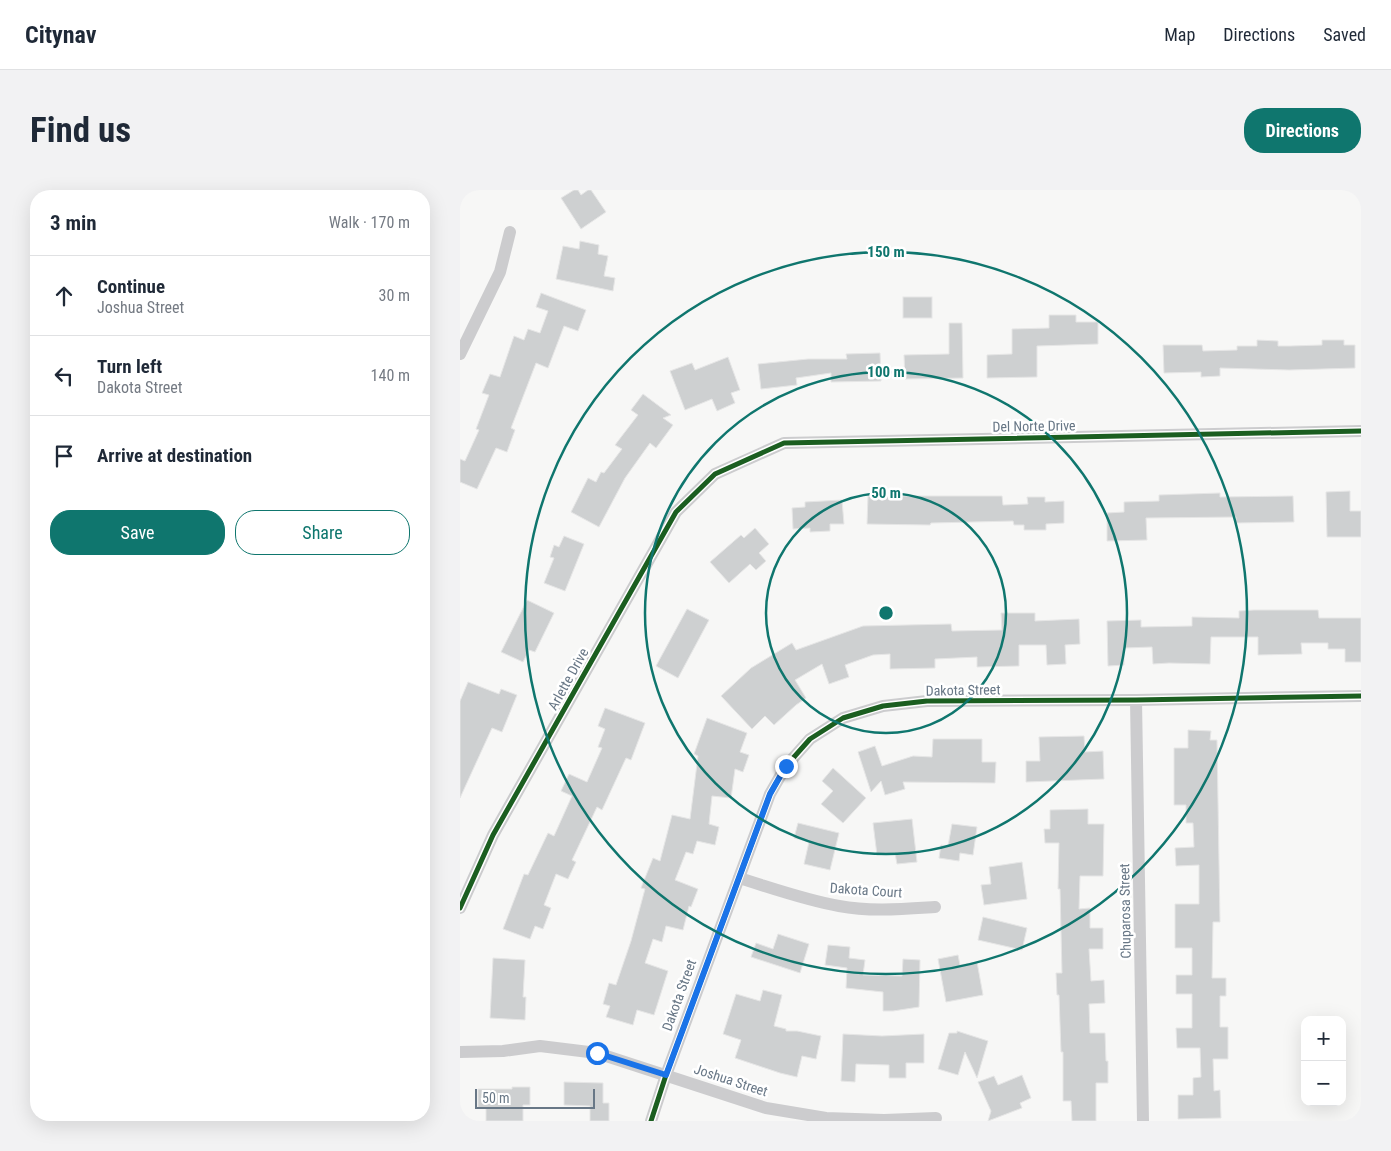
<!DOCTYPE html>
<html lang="en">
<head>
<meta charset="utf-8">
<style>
	:root { --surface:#fff; --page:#f2f2f3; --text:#1f2937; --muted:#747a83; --line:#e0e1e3; --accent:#0f766e }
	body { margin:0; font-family:"Roboto Condensed",sans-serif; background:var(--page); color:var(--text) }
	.controls { position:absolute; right:15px; bottom:15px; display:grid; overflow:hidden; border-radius:10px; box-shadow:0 5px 20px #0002 }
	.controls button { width:45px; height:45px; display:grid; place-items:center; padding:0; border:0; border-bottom:1px solid var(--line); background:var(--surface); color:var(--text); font:25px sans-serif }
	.scale { position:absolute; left:15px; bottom:12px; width:120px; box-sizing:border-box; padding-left:5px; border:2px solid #687786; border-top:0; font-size:14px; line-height:18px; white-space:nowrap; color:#687786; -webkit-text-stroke:4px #fff; paint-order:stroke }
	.stop { position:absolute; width:15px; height:15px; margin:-11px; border:4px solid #1a73e8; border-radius:50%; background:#fff }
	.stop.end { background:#1a73e8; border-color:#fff; box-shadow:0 1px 5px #0008 }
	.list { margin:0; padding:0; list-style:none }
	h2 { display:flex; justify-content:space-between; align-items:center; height:65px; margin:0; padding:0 20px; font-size:21px }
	h2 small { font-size:16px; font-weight:400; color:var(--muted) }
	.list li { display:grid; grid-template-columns:32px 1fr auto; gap:15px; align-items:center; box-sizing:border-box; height:80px; padding:0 20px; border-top:1px solid var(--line) }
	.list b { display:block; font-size:19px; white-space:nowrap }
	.list p { margin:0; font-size:16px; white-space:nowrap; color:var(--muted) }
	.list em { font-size:16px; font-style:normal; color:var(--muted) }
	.actions { display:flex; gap:10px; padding:15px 20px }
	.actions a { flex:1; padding:11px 0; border:1px solid var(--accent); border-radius:20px; text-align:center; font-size:18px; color:var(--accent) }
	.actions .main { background:var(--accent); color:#fff }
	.icon { flex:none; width:28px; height:28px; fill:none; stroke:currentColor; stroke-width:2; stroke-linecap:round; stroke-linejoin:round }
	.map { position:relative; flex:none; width:901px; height:931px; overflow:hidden; border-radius:20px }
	header { display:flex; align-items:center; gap:30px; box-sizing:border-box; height:70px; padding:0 25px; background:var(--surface); border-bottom:1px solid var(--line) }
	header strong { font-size:24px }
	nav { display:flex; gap:28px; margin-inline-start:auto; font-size:18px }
	.intro { display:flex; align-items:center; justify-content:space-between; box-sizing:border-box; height:120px; padding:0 30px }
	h1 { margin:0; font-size:35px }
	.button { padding:12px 22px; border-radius:20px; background:var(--accent); color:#fff; font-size:18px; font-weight:700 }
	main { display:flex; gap:30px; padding:0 30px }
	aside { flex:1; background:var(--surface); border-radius:20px; box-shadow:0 5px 20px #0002 }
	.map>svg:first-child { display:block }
	.building { fill:#ced0d1; stroke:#e6e6e6 }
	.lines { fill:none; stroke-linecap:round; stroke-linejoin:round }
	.street { stroke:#ccccce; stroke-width:12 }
	.cycleway-casing { stroke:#fff; stroke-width:8 }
	.cycleway { stroke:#1b5e20; stroke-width:5 }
	.route { stroke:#1a73e8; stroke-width:6 }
	.ring { fill:none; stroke:#0f766e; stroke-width:2.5 }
	.labels { text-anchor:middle; stroke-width:5; stroke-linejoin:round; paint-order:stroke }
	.street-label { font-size:14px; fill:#687786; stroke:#fff }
	.centre { fill:#0f766e; stroke:#fff; stroke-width:2.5 }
	.ring-label { font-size:15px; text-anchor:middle; font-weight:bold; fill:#0f766e; stroke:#fff; stroke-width:5; stroke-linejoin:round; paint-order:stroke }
</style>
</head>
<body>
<header>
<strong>Citynav</strong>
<nav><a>Map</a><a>Directions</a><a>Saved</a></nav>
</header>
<div class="intro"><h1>Find us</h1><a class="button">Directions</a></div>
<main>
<aside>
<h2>3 min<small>Walk · 170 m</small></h2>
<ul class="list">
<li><svg class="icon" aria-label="ahead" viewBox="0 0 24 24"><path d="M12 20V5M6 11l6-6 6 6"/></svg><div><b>Continue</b><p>Joshua Street</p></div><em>30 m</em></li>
<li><svg class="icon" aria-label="left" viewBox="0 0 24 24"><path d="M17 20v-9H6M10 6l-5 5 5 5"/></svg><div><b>Turn left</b><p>Dakota Street</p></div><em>140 m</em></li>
<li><svg class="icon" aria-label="arrive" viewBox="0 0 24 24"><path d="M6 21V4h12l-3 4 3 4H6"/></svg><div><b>Arrive at destination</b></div></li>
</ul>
<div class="actions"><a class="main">Save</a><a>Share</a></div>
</aside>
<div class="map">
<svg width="901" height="931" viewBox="0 0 901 931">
	<rect width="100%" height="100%" fill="#f7f7f6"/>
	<!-- building -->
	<g class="building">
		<path d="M 114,0 L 118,0 L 121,5 L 128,0 L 131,0 L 146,22 L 121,39 L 101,8 Z"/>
		<path d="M 120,51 L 139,55 L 138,64 L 148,66 L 144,86 L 155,88 L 153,101 L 96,89 L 103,56 L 119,59 Z"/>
		<path d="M 81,103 L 126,120 L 118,141 L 104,136 L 88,178 L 76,173 L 51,238 L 55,240 L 47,262 L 36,258 L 17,299 L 0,292 L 0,269 L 5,271 L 19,240 L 16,239 L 29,205 L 22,203 L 30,184 L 40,187 L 54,146 L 64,150 L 68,139 L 80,143 L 88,121 L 76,117 Z"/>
		<rect x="443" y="107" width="29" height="21"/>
		<path d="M 589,125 L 616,125 L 616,132 L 638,132 L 638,154 L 577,156 L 577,187 L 527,188 L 527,165 L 552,164 L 552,139 L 589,138 Z"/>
		<path d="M 489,133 L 502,133 L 503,188 L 445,189 L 444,165 L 489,164 Z"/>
		<path d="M 797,150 L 818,151 L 818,156 L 831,156 L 862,155 L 862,150 L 884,150 L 884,155 L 895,155 L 895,178 L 829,180 L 760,178 L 760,186 L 741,187 L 741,182 L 704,183 L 703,155 L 742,155 L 743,161 L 777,160 L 777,156 L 797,156 Z"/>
		<path d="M 420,163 L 421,191 L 371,192 L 371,183 L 336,188 L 337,195 L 301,199 L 298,174 L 348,169 L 387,169 L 386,164 Z"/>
		<path d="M 268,167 L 280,200 L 271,203 L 275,213 L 257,221 L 252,209 L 225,220 L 210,181 L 232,173 L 235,180 Z"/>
		<path d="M 183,204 L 211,225 L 203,228 L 213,235 L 196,258 L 190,253 L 165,288 L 139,337 L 111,322 L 128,288 L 136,292 L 141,282 L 144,283 L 162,259 L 155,255 L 178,225 L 171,220 Z"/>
		<path d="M 890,301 L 890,321 L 901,321 L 901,347 L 867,347 L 866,302 Z"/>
		<path d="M 760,303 L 760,307 L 833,306 L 834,332 L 776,333 L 776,327 L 686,328 L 687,350 L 647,351 L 647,323 L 664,322 L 664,312 L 699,311 L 699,305 Z"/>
		<path d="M 408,306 L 542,306 L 543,315 L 568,314 L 567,307 L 585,307 L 585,312 L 604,311 L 604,333 L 586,334 L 586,340 L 564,340 L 564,335 L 554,335 L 553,331 L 471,333 L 470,335 L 407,334 Z"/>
		<path d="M 382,310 L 384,334 L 370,334 L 370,341 L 350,342 L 350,338 L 333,339 L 332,318 L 345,317 L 345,312 Z"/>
		<path d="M 295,338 L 309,354 L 299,363 L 306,371 L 296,380 L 290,374 L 269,393 L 250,372 L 281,345 L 284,348 Z"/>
		<path d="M 104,346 L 124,354 L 105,401 L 84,393 L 94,368 L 90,367 L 94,355 L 99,357 Z"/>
		<path d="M 67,410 L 94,423 L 75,462 L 69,460 L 63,472 L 41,462 Z"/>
		<path d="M 227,419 L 249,430 L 218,488 L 196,476 Z"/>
		<path d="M 794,420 L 858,420 L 859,428 L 901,428 L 901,472 L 885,472 L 885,459 L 868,459 L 868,453 L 841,453 L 842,464 L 798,465 L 798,447 L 751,447 L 750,474 L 709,473 L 693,474 L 692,457 L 664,458 L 664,475 L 648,476 L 647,431 L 681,430 L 681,437 L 732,436 L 732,427 L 779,428 L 779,421 Z"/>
		<path d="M 541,423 L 575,423 L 575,431 L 619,429 L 620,454 L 605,455 L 606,474 L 587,475 L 586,455 L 559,455 L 559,476 L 517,477 L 517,467 L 475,469 L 475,478 L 430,479 L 430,464 L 413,465 L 385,475 L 389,487 L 369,494 L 362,474 L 335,490 L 346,508 L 336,515 L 314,535 L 305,526 L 292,539 L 261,506 L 291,478 L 332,453 L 336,460 L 403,436 L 491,434 L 492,441 L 542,440 Z"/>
		<path d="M 8,492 L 39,504 L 41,499 L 57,505 L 42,542 L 32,538 L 0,608 L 0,511 Z"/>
		<path d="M 145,518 L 185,533 L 171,570 L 166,568 L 142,620 L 137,617 L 112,670 L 116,672 L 108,689 L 96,684 L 84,715 L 91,718 L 83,739 L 75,736 L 70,749 L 43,739 L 64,684 L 68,685 L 88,643 L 94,646 L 112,606 L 101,601 L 109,584 L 127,592 L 142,558 L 138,557 L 145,539 L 138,536 Z"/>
		<path d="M 247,528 L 287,543 L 280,562 L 289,565 L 283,582 L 275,579 L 271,608 L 252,606 L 249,634 L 259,637 L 255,655 L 237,651 L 233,664 L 226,662 L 215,690 L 238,699 L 231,717 L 229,716 L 223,740 L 206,736 L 202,752 L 193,749 L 185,773 L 208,781 L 194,825 L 177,820 L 173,835 L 146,827 L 150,816 L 143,814 L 149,793 L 156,795 L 171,751 L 185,699 L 181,698 L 193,668 L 200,671 L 212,625 L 230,629 L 238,566 L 234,564 Z"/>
		<path d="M 728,540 L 751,541 L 750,550 L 757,550 L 760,732 L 753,732 L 752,788 L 766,788 L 766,806 L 760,806 L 760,837 L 768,837 L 768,869 L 753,869 L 754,901 L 760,900 L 761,928 L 718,929 L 718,905 L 733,905 L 733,888 L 741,887 L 740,858 L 717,858 L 716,838 L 732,838 L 732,804 L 716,804 L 716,785 L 732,785 L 732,758 L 715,758 L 715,714 L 739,714 L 739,675 L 716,676 L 715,658 L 734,657 L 733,633 L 726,633 L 726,615 L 714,615 L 714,558 L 728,558 Z"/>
		<path d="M 624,546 L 625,562 L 643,561 L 644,589 L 566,592 L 566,571 L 580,571 L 579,547 Z"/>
		<path d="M 473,549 L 522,549 L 522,572 L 536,572 L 535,593 L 443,592 L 445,599 L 425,605 L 421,591 L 411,602 L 398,562 L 415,556 L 422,576 L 453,566 L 472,567 Z"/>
		<path d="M 373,578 L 406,608 L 383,633 L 361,614 L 373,601 L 362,591 Z"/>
		<path d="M 628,619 L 628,634 L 644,634 L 643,686 L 620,686 L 619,719 L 630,718 L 630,738 L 643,738 L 643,759 L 629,759 L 631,791 L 644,790 L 645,813 L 629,814 L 630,843 L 645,843 L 646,871 L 648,871 L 648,893 L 636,893 L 636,931 L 612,931 L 611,911 L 603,911 L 603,862 L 601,862 L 599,805 L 597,805 L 596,783 L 602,783 L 600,699 L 598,699 L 599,653 L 585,653 L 584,639 L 590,639 L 590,620 Z"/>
		<path d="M 452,629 L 457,672 L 437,674 L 435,663 L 417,665 L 413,633 Z"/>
		<path d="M 338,633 L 379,643 L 370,680 L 344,674 L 349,652 L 334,648 Z"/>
		<path d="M 492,634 L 517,637 L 513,665 L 500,663 L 499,671 L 479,668 L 481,655 L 488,656 Z"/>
		<path d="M 562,672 L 567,709 L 524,715 L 521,695 L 531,694 L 529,677 Z"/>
		<path d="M 523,727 L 567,738 L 562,760 L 518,750 Z"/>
		<path d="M 318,744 L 349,754 L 340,783 L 291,767 L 296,753 L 313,759 Z"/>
		<path d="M 368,755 L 390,757 L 389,768 L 405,770 L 403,785 L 442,786 L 443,769 L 460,770 L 459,817 L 433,821 L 423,821 L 423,802 L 386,798 L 387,778 L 365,775 Z"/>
		<path d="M 498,765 L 500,775 L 517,772 L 523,805 L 486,812 L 478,769 Z"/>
		<path d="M 33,768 L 65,770 L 63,807 L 66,807 L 65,830 L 30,828 Z"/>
		<path d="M 303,800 L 322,805 L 314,836 L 326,839 L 326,841 L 337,841 L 361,846 L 356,869 L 342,866 L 337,887 L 320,883 L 275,868 L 281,850 L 263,844 L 276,804 L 300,811 Z"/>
		<path d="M 497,841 L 528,851 L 517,888 L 505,862 L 498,885 L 478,879 L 489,843 L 497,843 Z"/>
		<path d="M 383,844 L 422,846 L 464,844 L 464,873 L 446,873 L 446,888 L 429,888 L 429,875 L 396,874 L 395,892 L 381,891 Z"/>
		<path d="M 562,885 L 571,908 L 560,913 L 562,918 L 528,931 L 531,921 L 518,892 L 534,886 L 538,895 Z"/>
		<path d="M 104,892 L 143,893 L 143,913 L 149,913 L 149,931 L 130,931 L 130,916 L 104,915 Z"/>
		<path d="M 52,897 L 70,897 L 70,915 L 63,915 L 63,931 L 26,931 L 26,918 L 18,918 L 18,899 L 52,899 Z"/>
	</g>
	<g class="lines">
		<!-- street -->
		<g class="street">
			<path d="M 0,164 L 40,82 L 50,42"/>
			<path d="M 676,510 L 683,931"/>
			<path d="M 279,688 C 312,698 345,710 379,716 C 410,722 444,719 475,717"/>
			<path d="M 0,718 L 33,645 L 216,322 L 255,284 L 324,253 L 901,241"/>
			<path d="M 0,862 L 43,861 L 80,856 L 137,863 L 306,918 L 366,928 L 424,930 L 476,928"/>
			<path d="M 191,931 L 206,885 L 310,604 L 326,576 L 350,549 L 383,528 L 423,516 L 467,511 L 676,510 L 901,506"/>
		</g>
		<defs>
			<g id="cycleway">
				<path d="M 0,718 L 33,645 L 216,322 L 255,284 L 324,253 L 901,241"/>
				<path d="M 191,931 L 206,885 L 310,604 L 326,576 L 350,549 L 383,528 L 423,516 L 467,511 L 676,510 L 901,506"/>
			</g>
		</defs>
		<!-- cycleway casing -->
		<use href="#cycleway" class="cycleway-casing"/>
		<!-- cycleway -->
		<use href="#cycleway" class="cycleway"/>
	</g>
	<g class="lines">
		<!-- route -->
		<path class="route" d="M 137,863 L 206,885 L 310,604 L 326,576"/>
	</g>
	<!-- distance rings -->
	<g class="ring">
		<circle cx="426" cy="423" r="120"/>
		<circle cx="426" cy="423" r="241"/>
		<circle cx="426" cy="423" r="361"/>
	</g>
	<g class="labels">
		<!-- street labels -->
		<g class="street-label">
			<text transform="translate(574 236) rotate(-1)" y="5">Del Norte Drive</text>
			<text transform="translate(108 489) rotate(-61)" y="5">Arlette Drive</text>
			<text transform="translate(503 500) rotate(-1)" y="5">Dakota Street</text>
			<text transform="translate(406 700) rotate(4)" y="5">Dakota Court</text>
			<text transform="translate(665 721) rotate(-91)" y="5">Chuparosa Street</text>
			<text transform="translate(219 805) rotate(-70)" y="5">Dakota Street</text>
			<text transform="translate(271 890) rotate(18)" y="5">Joshua Street</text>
		</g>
	</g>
	<circle cx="426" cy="423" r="8" class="centre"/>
	<g class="ring-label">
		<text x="426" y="67">150 m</text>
		<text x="426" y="187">100 m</text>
		<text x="426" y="308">50 m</text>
	</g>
</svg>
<div class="controls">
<button>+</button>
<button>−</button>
</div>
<div class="scale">50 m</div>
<div class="stop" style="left:137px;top:863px"></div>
<div class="stop end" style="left:326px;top:576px"></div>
</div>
</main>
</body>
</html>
